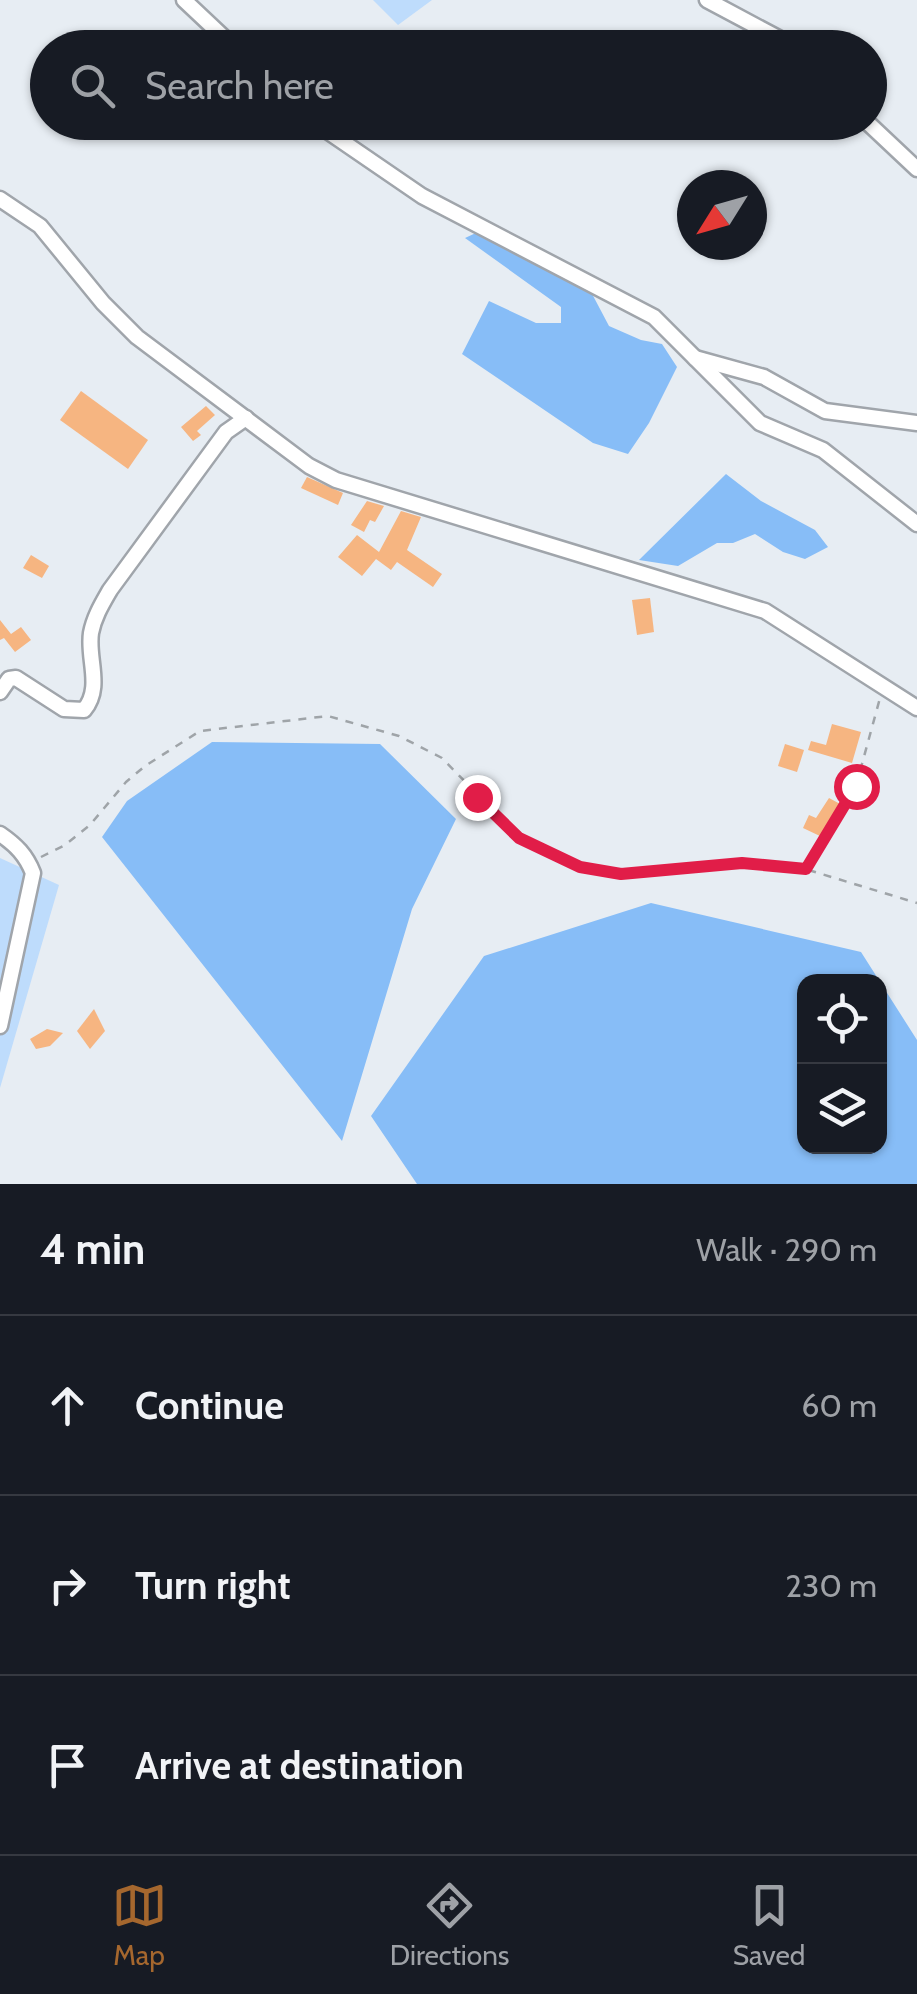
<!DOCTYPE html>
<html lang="en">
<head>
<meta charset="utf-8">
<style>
	:root { --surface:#171b24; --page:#20242c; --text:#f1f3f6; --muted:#9ea1a6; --line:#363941; --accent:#a5672e }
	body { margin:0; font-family:Cabin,sans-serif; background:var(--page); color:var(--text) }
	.controls { position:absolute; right:30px; bottom:30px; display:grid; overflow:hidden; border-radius:20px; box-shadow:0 2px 8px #0004 }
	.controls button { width:90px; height:90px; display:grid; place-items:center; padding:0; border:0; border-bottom:2px solid var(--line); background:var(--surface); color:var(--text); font:50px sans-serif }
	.compass { position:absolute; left:677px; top:170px; width:90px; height:90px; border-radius:50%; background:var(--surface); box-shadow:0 2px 8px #0004; rotate:233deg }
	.stop { position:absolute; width:30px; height:30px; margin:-22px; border:8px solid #e11d48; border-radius:50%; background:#fff }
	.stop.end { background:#e11d48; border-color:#fff; box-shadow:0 2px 10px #0008 }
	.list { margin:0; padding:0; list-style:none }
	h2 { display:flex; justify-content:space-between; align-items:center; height:130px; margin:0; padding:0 40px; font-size:42px }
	h2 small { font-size:32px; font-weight:400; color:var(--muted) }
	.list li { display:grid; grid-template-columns:65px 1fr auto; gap:30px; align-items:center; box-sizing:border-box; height:180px; padding:0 40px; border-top:2px solid var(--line) }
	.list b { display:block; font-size:38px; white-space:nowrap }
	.list em { font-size:32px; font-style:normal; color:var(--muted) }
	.icon { flex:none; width:55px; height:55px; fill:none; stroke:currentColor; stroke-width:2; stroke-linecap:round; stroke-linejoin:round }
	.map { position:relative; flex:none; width:917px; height:1184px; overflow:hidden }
	.search { position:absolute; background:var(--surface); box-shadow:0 2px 8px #0004; left:30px; right:30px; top:30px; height:110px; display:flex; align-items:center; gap:25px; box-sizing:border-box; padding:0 35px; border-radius:55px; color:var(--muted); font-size:38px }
	.sheet { height:670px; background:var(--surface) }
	nav { display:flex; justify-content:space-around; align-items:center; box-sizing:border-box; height:140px; border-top:2px solid var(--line); background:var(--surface); font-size:28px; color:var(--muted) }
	nav a { display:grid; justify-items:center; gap:5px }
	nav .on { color:var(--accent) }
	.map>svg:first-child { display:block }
	.green { fill:#bedcfc }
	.forest { fill:#87bdf7; fill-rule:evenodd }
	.building { fill:#f6b581 }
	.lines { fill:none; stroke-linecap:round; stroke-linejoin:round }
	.minor-casing { stroke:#a0a5ab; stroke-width:19 }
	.path { stroke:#9fa4a8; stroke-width:2.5; stroke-dasharray:8 8; stroke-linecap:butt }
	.minor { stroke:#fff; stroke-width:14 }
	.route { stroke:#e11d48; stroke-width:12 }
</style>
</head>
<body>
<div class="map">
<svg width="917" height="1184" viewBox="0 0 917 1184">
	<rect width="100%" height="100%" fill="#e7edf3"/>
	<!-- green -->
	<g class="green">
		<path d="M 373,0 L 432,0 L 398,25 Z"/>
		<path d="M 0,858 L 59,885 L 0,1088 Z"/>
	</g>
	<!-- forest -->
	<g class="forest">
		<path d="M 478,232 L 590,290 L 609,326 L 641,340 L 662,344 L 677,367 L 649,423 L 628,454 L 593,443 L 462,354 L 489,301 L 536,323 L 561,323 L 561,307 L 465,238 Z"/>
		<path d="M 726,474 L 761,501 L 815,530 L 828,547 L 805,559 L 783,552 L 755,534 L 733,543 L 717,543 L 678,566 L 639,560 Z"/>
		<path d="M 212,742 L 380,744 L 456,819 L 412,909 L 342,1141 L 102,837 L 127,801 Z"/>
		<path d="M 651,903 L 861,952 L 917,1040 L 917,1184 L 417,1184 L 371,1116 L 484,956 ZM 804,982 L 880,982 L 880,1146 L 804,1146 Z"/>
	</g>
	<!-- building -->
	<g class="building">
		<path d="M 81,391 L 148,440 L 128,469 L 60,420 Z"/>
		<path d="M 206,406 L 215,415 L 197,431 L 201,435 L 193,441 L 181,427 Z"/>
		<path d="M 307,477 L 343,493 L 338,505 L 301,488 Z"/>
		<path d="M 367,501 L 384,506 L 375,522 L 370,520 L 364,532 L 351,525 Z"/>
		<path d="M 401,511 L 421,517 L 407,550 L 442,574 L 433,587 L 397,562 L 391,570 L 376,559 L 362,576 L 338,557 L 357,535 L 379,552 Z"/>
		<path d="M 31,555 L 49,566 L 42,578 L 23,568 Z"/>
		<path d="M 650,598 L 654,632 L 637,635 L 632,600 Z"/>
		<path d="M 0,620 L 11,634 L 21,627 L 31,640 L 15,652 L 4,638 L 0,640 Z"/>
		<path d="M 832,724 L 861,732 L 852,763 L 808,750 L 811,741 L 826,745 Z"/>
		<path d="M 785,744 L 804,750 L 797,772 L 778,766 Z"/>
		<path d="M 829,798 L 842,805 L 836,818 L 832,816 L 822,837 L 803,828 L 809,815 L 816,818 Z"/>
		<path d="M 94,1009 L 105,1031 L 90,1049 L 77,1031 Z"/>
		<path d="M 47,1029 L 63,1033 L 50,1046 L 36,1049 L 30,1039 Z"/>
	</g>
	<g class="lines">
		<defs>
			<g id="minor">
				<path d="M 184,0 L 235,48"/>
				<path d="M 707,0 L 797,48"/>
				<path d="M 314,122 L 422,196 L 654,317 L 760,423 L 823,450 L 917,524"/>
				<path d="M 867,122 L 917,169"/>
				<path d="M 0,199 L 40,226 L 103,303 L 137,337 L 309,466 L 336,480 L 765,611 L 917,708"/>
				<path d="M 695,358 L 764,377 L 825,411 L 917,423"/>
				<path d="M 0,692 L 9,679 L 16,678 L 64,709 L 84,710 C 103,687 87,659 91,633 C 94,617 102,604 110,590 L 226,432 L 246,418"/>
				<path d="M 0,834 C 16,845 26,855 33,873 L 0,1026"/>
			</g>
		</defs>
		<!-- minor casing -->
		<use href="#minor" class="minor-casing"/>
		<!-- path -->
		<g class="path">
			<path d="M 41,857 L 65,845 L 90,825 L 126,782 L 145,766 L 200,731 L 328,716 L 399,736 L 442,758 L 519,837 L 580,867 L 621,874 L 742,863 L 805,869 L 917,903"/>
			<path d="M 806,868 L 856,786 L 880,698"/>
		</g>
		<!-- minor -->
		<use href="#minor" class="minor"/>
	</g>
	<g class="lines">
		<!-- route -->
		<path class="route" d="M 477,797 L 519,838 L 580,867 L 621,874 L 742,863 L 806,869 L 856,786"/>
	</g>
</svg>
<div class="controls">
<button><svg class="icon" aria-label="locate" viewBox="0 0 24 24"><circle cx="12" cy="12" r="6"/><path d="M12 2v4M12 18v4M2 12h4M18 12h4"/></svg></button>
<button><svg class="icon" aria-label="layers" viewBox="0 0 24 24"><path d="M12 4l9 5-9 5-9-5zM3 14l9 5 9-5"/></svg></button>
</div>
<svg class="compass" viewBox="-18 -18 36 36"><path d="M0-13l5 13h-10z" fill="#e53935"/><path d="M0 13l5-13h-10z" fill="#9ea1a6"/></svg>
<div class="stop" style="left:856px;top:786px"></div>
<div class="stop end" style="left:477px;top:797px"></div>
<div class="search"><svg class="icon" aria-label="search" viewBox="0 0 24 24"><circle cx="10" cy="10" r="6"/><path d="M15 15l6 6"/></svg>Search here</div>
</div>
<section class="sheet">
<h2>4 min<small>Walk · 290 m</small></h2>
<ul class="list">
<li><svg class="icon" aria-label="ahead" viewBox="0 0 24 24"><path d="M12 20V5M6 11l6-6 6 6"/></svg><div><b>Continue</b></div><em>60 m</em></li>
<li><svg class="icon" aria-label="right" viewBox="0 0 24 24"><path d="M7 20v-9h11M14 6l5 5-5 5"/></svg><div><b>Turn right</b></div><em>230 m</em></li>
<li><svg class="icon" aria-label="arrive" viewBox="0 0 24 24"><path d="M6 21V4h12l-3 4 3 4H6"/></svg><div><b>Arrive at destination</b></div></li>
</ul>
</section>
<nav>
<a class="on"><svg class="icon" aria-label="map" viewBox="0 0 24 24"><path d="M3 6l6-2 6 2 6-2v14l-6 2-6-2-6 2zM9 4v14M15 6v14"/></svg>Map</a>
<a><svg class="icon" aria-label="directions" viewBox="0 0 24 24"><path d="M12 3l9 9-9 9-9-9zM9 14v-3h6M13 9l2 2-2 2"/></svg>Directions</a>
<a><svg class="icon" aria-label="saved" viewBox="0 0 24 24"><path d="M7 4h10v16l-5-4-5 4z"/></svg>Saved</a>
</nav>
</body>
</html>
